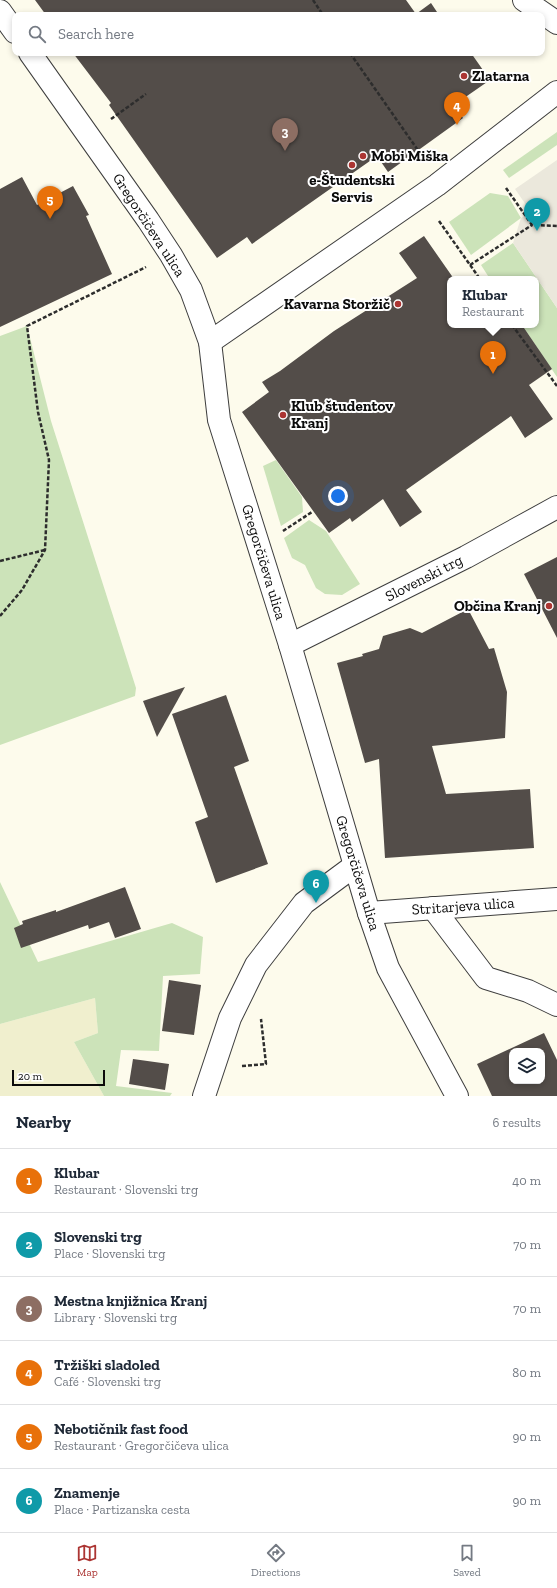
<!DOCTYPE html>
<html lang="en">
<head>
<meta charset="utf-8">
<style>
	:root { --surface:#fff; --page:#f6f6f7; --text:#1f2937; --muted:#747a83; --line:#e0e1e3; --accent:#ac3533 }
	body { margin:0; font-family:"Zilla Slab",serif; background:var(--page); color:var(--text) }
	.controls { position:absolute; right:12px; bottom:12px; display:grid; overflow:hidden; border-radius:8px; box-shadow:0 2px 6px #0003 }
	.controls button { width:36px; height:36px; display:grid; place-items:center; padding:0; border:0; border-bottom:1px solid var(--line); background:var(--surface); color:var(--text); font:20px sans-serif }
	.scale { position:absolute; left:12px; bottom:10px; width:93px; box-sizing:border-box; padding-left:4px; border:2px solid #0b0b0b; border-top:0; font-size:11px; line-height:14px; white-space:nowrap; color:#0b0b0b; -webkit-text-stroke:3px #fff; paint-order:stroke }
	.you { position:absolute; left:338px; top:496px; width:14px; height:14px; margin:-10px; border:3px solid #fff; border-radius:50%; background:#1a73e8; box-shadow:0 0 0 6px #1a73e833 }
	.badge { display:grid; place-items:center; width:26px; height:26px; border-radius:50%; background:var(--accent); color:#fff; font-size:13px; font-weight:700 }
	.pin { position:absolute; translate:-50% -33px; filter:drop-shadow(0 1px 2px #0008) }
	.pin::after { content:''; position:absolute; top:21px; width:14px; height:12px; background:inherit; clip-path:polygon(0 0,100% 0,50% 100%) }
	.popup { position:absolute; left:447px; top:276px; width:92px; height:52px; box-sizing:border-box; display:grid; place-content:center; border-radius:8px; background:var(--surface); filter:drop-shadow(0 1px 3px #0005); font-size:13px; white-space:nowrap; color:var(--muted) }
	.popup b { font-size:15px; color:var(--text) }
	.popup::after { content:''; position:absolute; left:50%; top:100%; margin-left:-8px; border:8px solid transparent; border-top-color:var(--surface) }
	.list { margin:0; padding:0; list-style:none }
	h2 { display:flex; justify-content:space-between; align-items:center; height:52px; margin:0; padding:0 16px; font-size:17px }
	h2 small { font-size:13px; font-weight:400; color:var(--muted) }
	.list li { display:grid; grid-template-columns:26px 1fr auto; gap:12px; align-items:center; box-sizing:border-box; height:64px; padding:0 16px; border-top:1px solid var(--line) }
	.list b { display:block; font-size:15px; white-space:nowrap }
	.list p { margin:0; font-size:13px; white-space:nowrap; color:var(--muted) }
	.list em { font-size:13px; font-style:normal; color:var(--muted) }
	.icon { flex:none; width:22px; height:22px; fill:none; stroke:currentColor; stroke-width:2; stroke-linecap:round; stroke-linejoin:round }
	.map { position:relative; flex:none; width:557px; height:1096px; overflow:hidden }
	.search { position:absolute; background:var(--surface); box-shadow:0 2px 6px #0003; left:12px; right:12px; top:12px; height:44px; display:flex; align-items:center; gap:10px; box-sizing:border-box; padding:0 14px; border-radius:8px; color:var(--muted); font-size:15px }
	.sheet { height:436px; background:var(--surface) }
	nav { display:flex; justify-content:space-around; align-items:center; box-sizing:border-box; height:56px; border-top:1px solid var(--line); background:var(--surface); font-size:11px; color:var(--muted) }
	nav a { display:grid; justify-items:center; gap:2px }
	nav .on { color:var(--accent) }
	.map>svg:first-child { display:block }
	.farmland { fill:#f0efce }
	.green { fill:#cce3b9 }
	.plaza { fill:#ebe8dc }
	.building { fill:#534d49; fill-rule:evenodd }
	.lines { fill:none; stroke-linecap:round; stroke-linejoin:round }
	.minor-casing { stroke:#3e3e3e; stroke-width:24 }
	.path { stroke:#2d2d2d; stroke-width:2.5; stroke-dasharray:4 2; stroke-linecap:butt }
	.minor { stroke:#fff; stroke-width:22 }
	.poi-dot { fill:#ac3533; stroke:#fff; stroke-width:1.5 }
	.labels { text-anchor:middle; stroke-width:4; stroke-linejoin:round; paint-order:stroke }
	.poi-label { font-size:15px; font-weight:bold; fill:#0b0b0b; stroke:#fff; text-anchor:start }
	.street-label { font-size:15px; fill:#0b0b0b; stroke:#fff }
</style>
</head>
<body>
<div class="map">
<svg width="557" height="1096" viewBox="0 0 557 1096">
	<rect width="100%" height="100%" fill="#fdfbec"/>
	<!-- farmland -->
	<path class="farmland" d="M 95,998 L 98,1033 L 74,1042 L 104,1096 L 0,1096 L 0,1024 Z"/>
	<!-- green -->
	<g class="green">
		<path d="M 557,132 L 557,145 L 509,178 L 503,170 Z"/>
		<path d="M 490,193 L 508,196 L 521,218 L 471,255 L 449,222 Z"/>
		<path d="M 513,243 L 557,308 L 557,377 L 522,325 L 536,325 L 536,279 L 490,279 L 481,265 Z"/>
		<path d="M 27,326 L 51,421 L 136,688 L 135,696 L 0,745 L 0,336 Z"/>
		<path d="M 276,460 L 302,497 L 303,512 L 281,526 L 263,466 Z"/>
		<path d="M 309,520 L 326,531 L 360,584 L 342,595 L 325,594 L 316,588 L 305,565 L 292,558 L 284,538 Z"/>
		<path d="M 0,882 L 38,962 L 172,923 L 203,937 L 200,974 L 163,976 L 159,1051 L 121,1050 L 116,1086 L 172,1093 L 170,1096 L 104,1096 L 74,1042 L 98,1033 L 95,998 L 0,1024 Z"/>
	</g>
	<!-- plaza -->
	<path class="plaza" d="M 557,160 L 557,308 L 513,243 L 521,218 L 531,212 L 515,189 Z"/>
	<!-- building -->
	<g class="building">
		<path d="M 35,0 L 406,0 L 416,14 L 431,3 L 439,15 L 46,15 Z"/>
		<path d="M 73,53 L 471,53 L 490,80 L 454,105 L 463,118 L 388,172 L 377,156 L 252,244 L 247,237 L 217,258 L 109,105 L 111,103 Z"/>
		<path d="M 22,177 L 37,205 L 73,186 L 89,215 L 86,216 L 112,274 L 0,327 L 0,189 Z"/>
		<path d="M 424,236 L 454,279 L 450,279 L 450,325 L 522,325 L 552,369 L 529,385 L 553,419 L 525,438 L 511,416 L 406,490 L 422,512 L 400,527 L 383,499 L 352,522 L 350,518 L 329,533 L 242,412 L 269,392 L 262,382 L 280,371 L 334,331 L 417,278 L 399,253 Z"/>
		<path d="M 557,557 L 557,638 L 524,574 Z"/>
		<path d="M 468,609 L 489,649 L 494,648 L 507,692 L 505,738 L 432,746 L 446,794 L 530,789 L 534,848 L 385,858 L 379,759 L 365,763 L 337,663 L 363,656 L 362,654 L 379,649 L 383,636 L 410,628 L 422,633 Z"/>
		<path d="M 185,687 L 157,737 L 143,701 Z"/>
		<path d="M 226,695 L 249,761 L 234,767 L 268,864 L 216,883 L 195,822 L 208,817 L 172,714 Z"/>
		<path d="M 125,887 L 141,929 L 115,938 L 109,922 L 89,929 L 88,925 L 21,948 L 14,928 L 23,924 L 22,921 L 56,910 L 56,912 Z"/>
		<path d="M 169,980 L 201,985 L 194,1035 L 162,1031 Z"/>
		<path d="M 544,1033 L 557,1060 L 557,1096 L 492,1096 L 477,1064 ZM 512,1051 L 542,1051 L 542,1081 L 512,1081 Z"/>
		<path d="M 133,1059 L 169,1064 L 165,1090 L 129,1084 Z"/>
	</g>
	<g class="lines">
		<defs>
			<g id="minor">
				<path d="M 524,0 L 557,23"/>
				<path d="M 0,11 L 15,32"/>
				<path d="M 30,53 L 148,220 L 171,255 L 191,290 L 210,342 L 219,420 L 290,645 L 369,913 L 388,968 L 457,1096"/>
				<path d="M 210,342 L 437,185 L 557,92"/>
				<path d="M 290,645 L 466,557 L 557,507"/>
				<path d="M 433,908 L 486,978 L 528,991 L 557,1005"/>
				<path d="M 369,913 L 557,899"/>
				<path d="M 204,1096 L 230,1018 L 256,965 L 304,903 L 354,866"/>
			</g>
		</defs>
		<!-- minor casing -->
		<use href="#minor" class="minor-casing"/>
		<!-- path -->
		<g class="path">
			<path d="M 313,0 L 323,15"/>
			<path d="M 350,53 L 422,156"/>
			<path d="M 111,119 L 146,94"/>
			<path d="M 506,188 L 532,225 L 557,226"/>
			<path d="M 439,221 L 480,279"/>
			<path d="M 470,265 L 532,225"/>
			<path d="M 512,325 L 557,386"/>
			<path d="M 283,531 L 312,512"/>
			<path d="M 0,561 L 45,550"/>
			<path d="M 0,616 L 22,590 L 45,550 L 49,460 L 38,412 L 27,326 L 146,267"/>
			<path d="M 242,1066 L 266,1064 L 261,1019"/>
		</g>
		<!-- minor -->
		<use href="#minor" class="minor"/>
	</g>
	<!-- markers -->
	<g class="poi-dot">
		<circle cx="464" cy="76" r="4"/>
		<circle cx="363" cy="156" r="4"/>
		<circle cx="352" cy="165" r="4"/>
		<circle cx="398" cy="304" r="4"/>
		<circle cx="283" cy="415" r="4"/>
		<circle cx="549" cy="606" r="4"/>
	</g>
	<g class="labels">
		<!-- poi labels -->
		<g class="poi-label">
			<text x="472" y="81">Zlatarna</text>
			<text x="371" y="161">Mobi Miška</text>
			<text x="352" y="185" text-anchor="middle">e-Študentski<tspan x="352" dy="17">Servis</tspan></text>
			<text x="390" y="309" text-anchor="end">Kavarna Storžič</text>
			<text x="291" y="411">Klub študentov<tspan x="291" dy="17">Kranj</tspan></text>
			<text x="541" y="611" text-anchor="end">Občina Kranj</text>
		</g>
		<!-- street labels -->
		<g class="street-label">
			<text transform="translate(149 225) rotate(57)" y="5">Gregorčičeva ulica</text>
			<text transform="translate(264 562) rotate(73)" y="5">Gregorčičeva ulica</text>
			<text transform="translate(424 578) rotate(-27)" y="5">Slovenski trg</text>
			<text transform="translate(358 873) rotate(73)" y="5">Gregorčičeva ulica</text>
			<text transform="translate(463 906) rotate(-4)" y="5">Stritarjeva ulica</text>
		</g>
	</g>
</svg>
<div class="controls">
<button><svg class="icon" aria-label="layers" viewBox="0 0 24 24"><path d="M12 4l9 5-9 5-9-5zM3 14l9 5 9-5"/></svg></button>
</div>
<div class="scale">20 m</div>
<div class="you"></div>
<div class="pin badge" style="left:493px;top:374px;background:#e8710a">1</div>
<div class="popup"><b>Klubar</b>Restaurant</div>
<div class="pin badge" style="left:537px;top:231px;background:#0f9aa8">2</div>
<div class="pin badge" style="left:285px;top:151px;background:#8d6e63">3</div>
<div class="pin badge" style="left:457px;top:125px;background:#e8710a">4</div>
<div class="pin badge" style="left:50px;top:219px;background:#e8710a">5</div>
<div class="pin badge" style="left:316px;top:903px;background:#0f9aa8">6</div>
<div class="search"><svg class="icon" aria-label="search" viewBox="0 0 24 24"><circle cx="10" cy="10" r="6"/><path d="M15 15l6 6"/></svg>Search here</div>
</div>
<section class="sheet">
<h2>Nearby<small>6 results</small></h2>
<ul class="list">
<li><span class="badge" style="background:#e8710a">1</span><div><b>Klubar</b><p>Restaurant · Slovenski trg</p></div><em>40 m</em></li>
<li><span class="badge" style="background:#0f9aa8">2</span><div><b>Slovenski trg</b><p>Place · Slovenski trg</p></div><em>70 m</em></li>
<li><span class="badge" style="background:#8d6e63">3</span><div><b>Mestna knjižnica Kranj</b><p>Library · Slovenski trg</p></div><em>70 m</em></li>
<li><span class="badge" style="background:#e8710a">4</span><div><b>Tržiški sladoled</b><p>Café · Slovenski trg</p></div><em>80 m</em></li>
<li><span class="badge" style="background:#e8710a">5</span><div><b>Nebotičnik fast food</b><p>Restaurant · Gregorčičeva ulica</p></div><em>90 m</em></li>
<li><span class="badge" style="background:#0f9aa8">6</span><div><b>Znamenje</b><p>Place · Partizanska cesta</p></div><em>90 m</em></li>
</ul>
</section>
<nav>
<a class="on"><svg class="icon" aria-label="map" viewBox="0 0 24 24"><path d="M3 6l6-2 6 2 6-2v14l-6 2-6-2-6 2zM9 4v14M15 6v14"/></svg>Map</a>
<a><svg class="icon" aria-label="directions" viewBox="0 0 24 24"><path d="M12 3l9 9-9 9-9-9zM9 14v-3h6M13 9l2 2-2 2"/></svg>Directions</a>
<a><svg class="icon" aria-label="saved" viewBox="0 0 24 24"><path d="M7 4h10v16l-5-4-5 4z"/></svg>Saved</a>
</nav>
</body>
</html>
